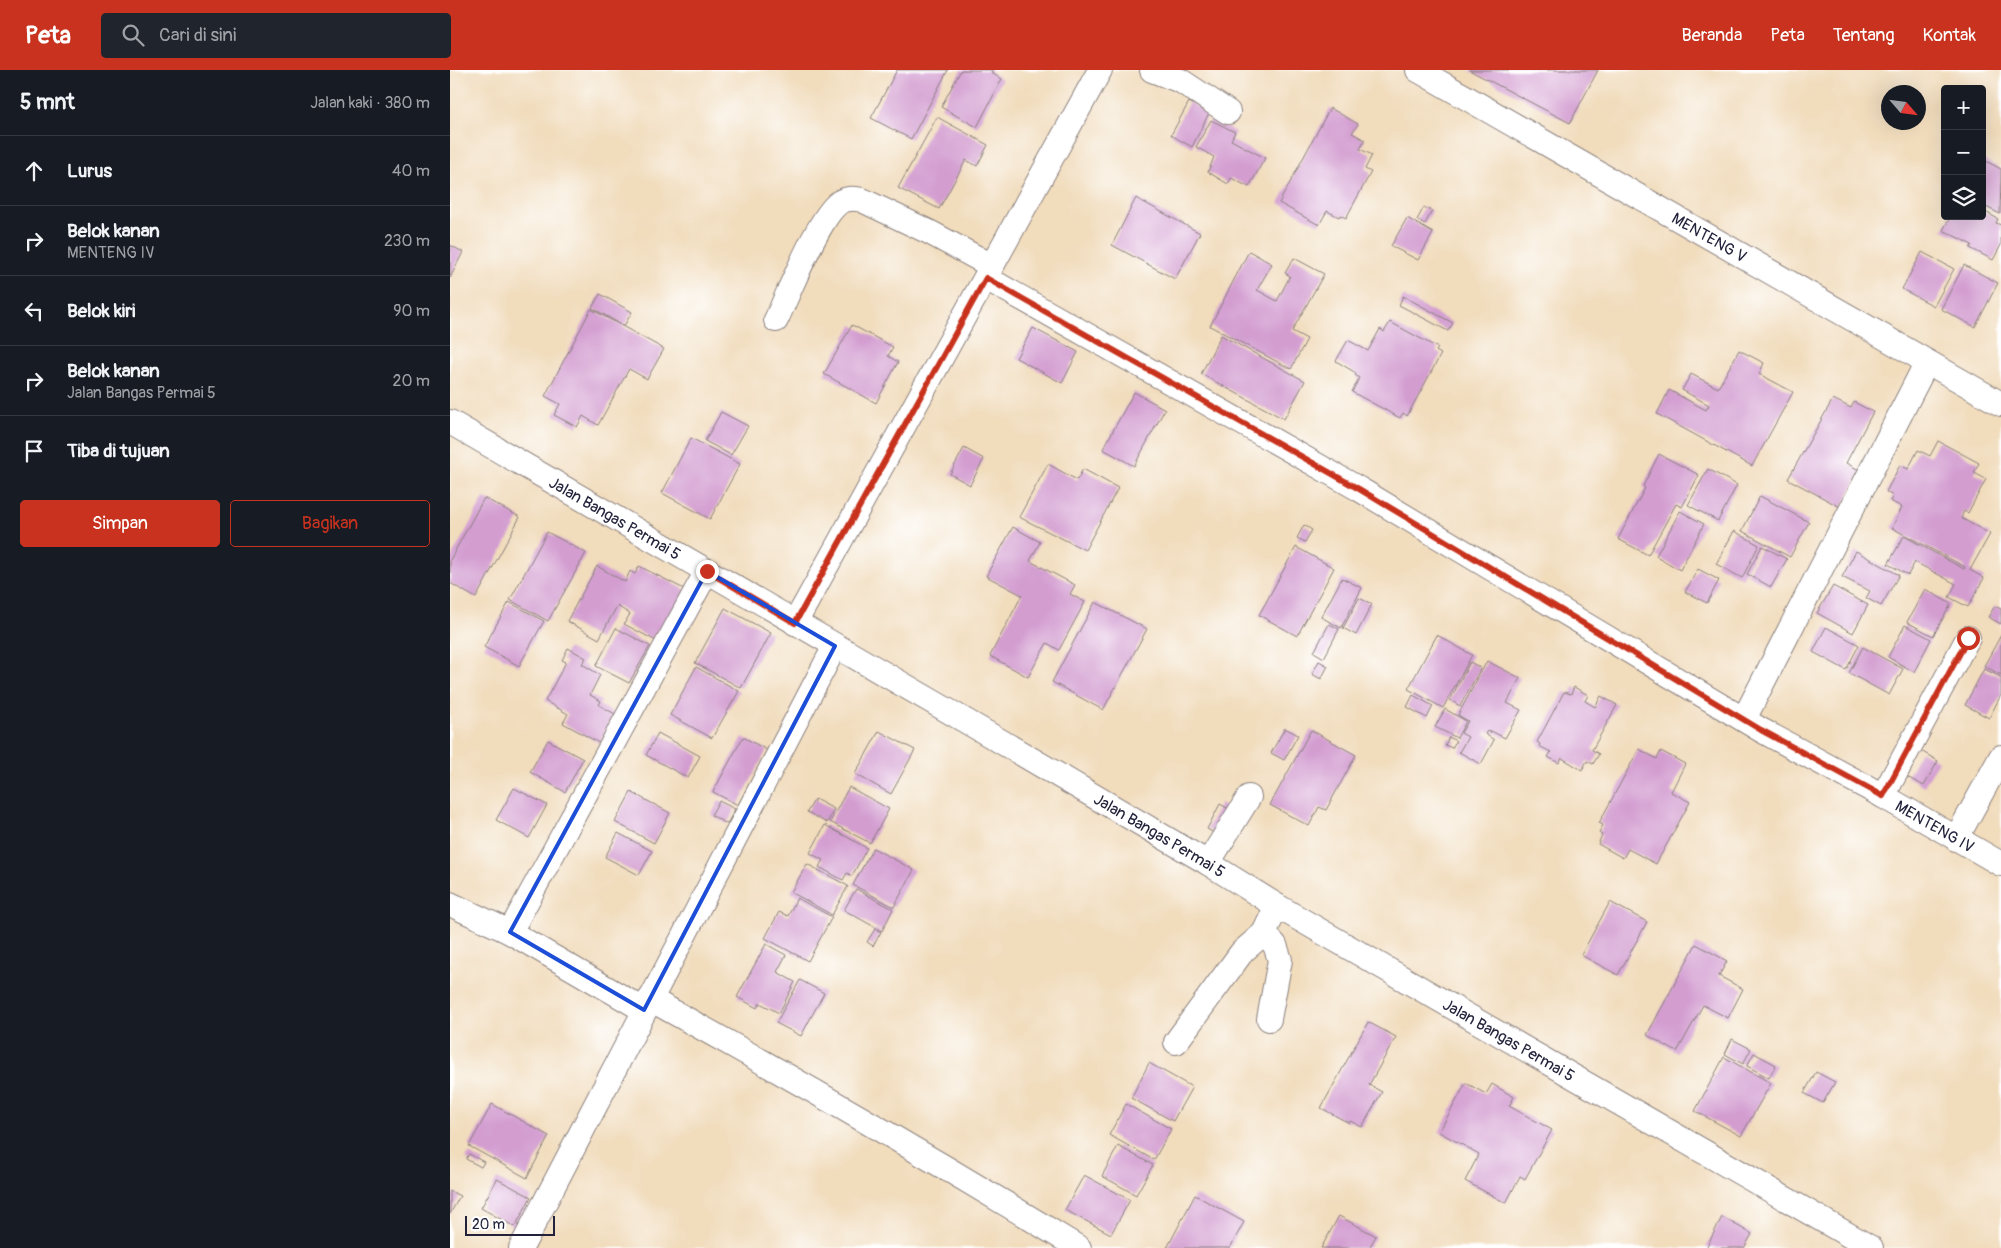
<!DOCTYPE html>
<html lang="id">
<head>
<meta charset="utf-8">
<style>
	:root { --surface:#171b24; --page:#20242c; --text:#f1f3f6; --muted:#9ea1a6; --line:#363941; --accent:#c8321e }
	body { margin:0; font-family:Pangolin,sans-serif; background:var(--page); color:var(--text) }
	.controls { position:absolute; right:15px; top:15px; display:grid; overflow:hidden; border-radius:5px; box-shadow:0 5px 20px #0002 }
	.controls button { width:45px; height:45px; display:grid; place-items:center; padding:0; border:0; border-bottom:1px solid var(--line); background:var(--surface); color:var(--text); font:25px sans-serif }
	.compass { position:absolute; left:1431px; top:15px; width:45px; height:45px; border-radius:50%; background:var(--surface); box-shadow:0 5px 20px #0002; rotate:118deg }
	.scale { position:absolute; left:15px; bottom:12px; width:90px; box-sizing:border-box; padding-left:5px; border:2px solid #22223b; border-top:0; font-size:14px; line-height:18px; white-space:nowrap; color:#22223b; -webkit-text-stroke:4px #fff; paint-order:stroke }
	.stop { position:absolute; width:15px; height:15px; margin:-11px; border:4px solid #c8321e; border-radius:50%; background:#fff }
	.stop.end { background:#c8321e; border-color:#fff; box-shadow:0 1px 5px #0008 }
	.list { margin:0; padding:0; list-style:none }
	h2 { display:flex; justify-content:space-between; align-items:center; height:65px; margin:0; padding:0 20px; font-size:21px }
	h2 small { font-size:16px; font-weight:400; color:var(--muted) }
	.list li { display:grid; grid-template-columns:32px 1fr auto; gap:15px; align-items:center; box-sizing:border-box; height:70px; padding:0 20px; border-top:1px solid var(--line) }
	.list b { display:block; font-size:19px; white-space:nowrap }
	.list p { margin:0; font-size:16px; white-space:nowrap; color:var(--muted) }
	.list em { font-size:16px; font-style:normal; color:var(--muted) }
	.actions { display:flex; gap:10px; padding:15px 20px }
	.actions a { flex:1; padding:11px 0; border:1px solid var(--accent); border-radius:5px; text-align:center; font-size:18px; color:var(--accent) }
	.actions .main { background:var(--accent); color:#fff }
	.icon { flex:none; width:28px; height:28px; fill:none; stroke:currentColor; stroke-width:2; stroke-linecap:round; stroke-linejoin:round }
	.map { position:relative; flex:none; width:1551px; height:1178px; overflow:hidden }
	header { display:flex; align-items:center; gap:30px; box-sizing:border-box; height:70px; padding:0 25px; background:var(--accent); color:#fff }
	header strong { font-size:24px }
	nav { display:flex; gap:28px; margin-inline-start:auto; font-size:18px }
	.search { width:350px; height:45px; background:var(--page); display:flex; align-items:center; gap:12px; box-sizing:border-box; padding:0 18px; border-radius:5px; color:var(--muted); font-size:19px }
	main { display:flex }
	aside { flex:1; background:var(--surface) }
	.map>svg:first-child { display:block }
	.building { fill:#d39dd0 }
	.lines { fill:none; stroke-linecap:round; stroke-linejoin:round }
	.minor-casing { stroke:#8a7f7c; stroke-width:26 }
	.minor { stroke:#fff; stroke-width:24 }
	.route { stroke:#c8321e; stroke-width:6 }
	.marked { fill:none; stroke:#1d4ed8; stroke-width:4; stroke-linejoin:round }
	.labels { text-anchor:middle; stroke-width:4; stroke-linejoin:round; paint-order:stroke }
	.street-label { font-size:16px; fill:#22223b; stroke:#fff }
</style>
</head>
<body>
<header>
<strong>Peta</strong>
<div class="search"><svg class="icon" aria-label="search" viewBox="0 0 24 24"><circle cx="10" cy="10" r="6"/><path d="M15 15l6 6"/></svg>Cari di sini</div>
<nav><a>Beranda</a><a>Peta</a><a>Tentang</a><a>Kontak</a></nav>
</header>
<main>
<aside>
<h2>5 mnt<small>Jalan kaki · 380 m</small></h2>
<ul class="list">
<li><svg class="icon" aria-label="ahead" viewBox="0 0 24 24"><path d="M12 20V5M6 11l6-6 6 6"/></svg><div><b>Lurus</b></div><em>40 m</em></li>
<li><svg class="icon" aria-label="right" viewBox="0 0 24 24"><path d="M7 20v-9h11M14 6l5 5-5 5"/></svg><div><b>Belok kanan</b><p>MENTENG IV</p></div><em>230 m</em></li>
<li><svg class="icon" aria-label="left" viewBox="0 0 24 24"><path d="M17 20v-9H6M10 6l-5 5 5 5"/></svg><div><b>Belok kiri</b></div><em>90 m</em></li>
<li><svg class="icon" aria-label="right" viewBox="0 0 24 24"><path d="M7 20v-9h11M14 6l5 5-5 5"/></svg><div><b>Belok kanan</b><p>Jalan Bangas Permai 5</p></div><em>20 m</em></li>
<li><svg class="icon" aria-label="arrive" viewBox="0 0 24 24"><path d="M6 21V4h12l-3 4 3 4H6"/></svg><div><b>Tiba di tujuan</b></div></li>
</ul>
<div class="actions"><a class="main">Simpan</a><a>Bagikan</a></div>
</aside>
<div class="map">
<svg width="1551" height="1178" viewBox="0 0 1551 1178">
	<rect width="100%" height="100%" fill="#fff"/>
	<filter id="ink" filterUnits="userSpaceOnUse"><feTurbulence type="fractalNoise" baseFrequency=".02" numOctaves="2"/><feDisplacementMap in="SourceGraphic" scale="10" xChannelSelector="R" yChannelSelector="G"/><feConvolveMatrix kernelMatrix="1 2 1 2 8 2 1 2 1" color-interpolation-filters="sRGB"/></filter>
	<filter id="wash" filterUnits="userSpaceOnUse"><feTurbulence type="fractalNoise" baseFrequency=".0096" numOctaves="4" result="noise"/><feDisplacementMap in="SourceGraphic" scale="20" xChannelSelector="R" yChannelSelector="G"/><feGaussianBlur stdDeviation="1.12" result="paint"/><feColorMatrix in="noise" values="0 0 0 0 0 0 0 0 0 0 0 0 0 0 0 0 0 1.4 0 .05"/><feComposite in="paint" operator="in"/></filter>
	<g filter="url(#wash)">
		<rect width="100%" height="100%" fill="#f1dcbc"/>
		<g id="blocks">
			<!-- building -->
			<g class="building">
				<path d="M 447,0 L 498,0 L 461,69 L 421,48 Z"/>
				<path d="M 511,0 L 543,0 L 541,3 L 552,9 L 527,57 L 491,37 Z"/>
				<path d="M 1019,0 L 1148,0 L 1120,53 Z"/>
				<path d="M 739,32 L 759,43 L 742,77 L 721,65 Z"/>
				<path d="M 880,38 L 908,54 L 902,63 L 915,70 L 910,79 L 922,85 L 915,99 L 921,102 L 896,148 L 890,145 L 889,147 L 877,141 L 869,155 L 829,133 Z"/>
				<path d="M 487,47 L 538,75 L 527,96 L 516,90 L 489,139 L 448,118 Z"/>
				<path d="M 761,50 L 785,62 L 781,70 L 815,88 L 799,117 L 781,108 L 778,114 L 758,102 L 764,87 L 746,77 Z"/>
				<path d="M 1532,89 L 1551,99 L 1550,144 L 1532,135 Z"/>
				<path d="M 686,128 L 750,163 L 725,209 L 662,175 Z"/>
				<path d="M 974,137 L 982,141 L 975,154 L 967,150 Z"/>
				<path d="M 1532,140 L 1548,149 L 1546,153 L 1551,155 L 1551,175 L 1543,190 L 1520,178 L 1522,175 L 1493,160 L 1501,146 L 1532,146 Z"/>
				<path d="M 957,148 L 983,163 L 968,190 L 941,176 Z"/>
				<path d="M 0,175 L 13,182 L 0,208 Z"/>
				<path d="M 799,181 L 822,194 L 807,220 L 827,231 L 840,206 L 835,203 L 844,188 L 874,204 L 842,261 L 857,269 L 841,299 L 760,256 Z"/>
				<path d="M 1472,182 L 1504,199 L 1484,236 L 1452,219 Z"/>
				<path d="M 1514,195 L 1548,213 L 1525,257 L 1491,239 Z"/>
				<path d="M 150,224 L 182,242 L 174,256 L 142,238 Z"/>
				<path d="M 953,226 L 1003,253 L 998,261 L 949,235 Z"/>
				<path d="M 141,239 L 214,279 L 197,309 L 179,299 L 148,355 L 133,346 L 127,357 L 104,345 L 110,334 L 95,326 Z"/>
				<path d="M 940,252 L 988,278 L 986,281 L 991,284 L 957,346 L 953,343 L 950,348 L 902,322 L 909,308 L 905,305 L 906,303 L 886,291 L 898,270 L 918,281 L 930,259 L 934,262 Z"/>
				<path d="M 402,255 L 443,277 L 438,286 L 448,292 L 426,333 L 374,304 Z"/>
				<path d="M 583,258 L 628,282 L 612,313 L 566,288 Z"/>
				<path d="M 771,265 L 855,311 L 834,349 L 751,304 Z"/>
				<path d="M 1289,280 L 1314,293 L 1309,304 L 1343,322 L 1302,396 L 1207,344 L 1219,320 L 1256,340 L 1259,335 L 1232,320 L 1241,304 L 1268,318 Z"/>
				<path d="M 684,322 L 715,339 L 684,396 L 653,379 Z"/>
				<path d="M 1383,329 L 1401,338 L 1404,332 L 1423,342 L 1396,393 L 1411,401 L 1392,438 L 1338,409 Z"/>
				<path d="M 271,342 L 298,356 L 281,385 L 255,371 Z"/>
				<path d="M 241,368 L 290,394 L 260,449 L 212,423 Z"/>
				<path d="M 1488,371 L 1529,393 L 1524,403 L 1536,409 L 1518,443 L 1514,441 L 1511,448 L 1540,464 L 1520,500 L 1534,508 L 1518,537 L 1499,527 L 1506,514 L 1465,492 L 1458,505 L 1438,494 L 1454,466 L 1514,499 L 1515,497 L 1442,458 L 1452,437 L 1440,431 L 1443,426 L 1436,422 L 1450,395 L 1458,399 L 1468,380 L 1480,386 Z"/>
				<path d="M 514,378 L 534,389 L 520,415 L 500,404 Z"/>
				<path d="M 1209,384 L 1249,405 L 1232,437 L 1226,434 L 1198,485 L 1168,469 L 1195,418 L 1193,416 Z"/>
				<path d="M 598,394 L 627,410 L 633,399 L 668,418 L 635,480 L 569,447 Z"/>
				<path d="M 1258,399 L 1287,415 L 1268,451 L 1238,435 Z"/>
				<path d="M 1310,426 L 1359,452 L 1340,487 L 1292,461 Z"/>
				<path d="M 34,428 L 70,447 L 26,528 L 0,513 L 0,490 Z"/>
				<path d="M 1230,441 L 1254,454 L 1230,500 L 1206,486 Z"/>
				<path d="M 854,455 L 862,460 L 855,472 L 847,468 Z"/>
				<path d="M 563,457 L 590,472 L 580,491 L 625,515 L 620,524 L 635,532 L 609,580 L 597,573 L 578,607 L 540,586 L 572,525 L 536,506 Z"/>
				<path d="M 1284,461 L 1309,475 L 1292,508 L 1266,494 Z"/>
				<path d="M 97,462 L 136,483 L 98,551 L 60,530 Z"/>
				<path d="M 1312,476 L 1337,489 L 1321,517 L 1297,504 Z"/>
				<path d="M 846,477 L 884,498 L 847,566 L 809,545 Z"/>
				<path d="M 1406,481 L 1449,505 L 1431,536 L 1416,528 L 1420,521 L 1392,507 Z"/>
				<path d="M 147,496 L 175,512 L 180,501 L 185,504 L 189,496 L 238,521 L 210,573 L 174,554 L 180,544 L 167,536 L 149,569 L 117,551 Z"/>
				<path d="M 1248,499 L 1269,510 L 1257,533 L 1235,522 Z"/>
				<path d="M 892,508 L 912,518 L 891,558 L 871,547 Z"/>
				<path d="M 1383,516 L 1418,535 L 1403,563 L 1367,543 Z"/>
				<path d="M 1475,519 L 1501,534 L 1483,566 L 1457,552 Z"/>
				<path d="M 909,528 L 922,534 L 906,565 L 893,558 Z"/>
				<path d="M 59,532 L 94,551 L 69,596 L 34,577 Z"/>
				<path d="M 645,532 L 697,559 L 653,640 L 602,612 Z"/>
				<path d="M 1545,536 L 1551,539 L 1551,554 L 1538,547 Z"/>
				<path d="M 275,538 L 321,563 L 291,618 L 245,593 Z"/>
				<path d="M 879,554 L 889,559 L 874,588 L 864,582 Z"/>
				<path d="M 1455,555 L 1481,569 L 1464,602 L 1438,587 Z"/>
				<path d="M 1376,557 L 1409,575 L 1396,600 L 1363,582 Z"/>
				<path d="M 166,558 L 200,576 L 179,613 L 146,596 Z"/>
				<path d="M 987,565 L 1022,585 L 993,638 L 958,619 Z"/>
				<path d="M 1551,565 L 1551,605 L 1534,596 Z"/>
				<path d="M 1413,577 L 1453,599 L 1439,625 L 1399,603 Z"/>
				<path d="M 118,578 L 136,588 L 132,594 L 150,605 L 140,625 L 151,631 L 149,635 L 165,644 L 149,673 L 113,653 L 118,644 L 95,631 L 116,592 L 112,590 Z"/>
				<path d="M 869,591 L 878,596 L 871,609 L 862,604 Z"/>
				<path d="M 1037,591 L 1070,608 L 1057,633 L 1071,640 L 1055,668 L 1041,661 L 1040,663 L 1037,661 L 1035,664 L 1044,670 L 1031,694 L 1009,682 L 1018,667 L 1011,663 L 1018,651 L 1008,645 Z"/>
				<path d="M 1020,592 L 1031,598 L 1010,636 L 1000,630 Z"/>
				<path d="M 246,597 L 289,621 L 262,668 L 220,645 Z"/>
				<path d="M 1534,599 L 1551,607 L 1551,625 L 1539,648 L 1515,635 Z"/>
				<path d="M 1124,617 L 1138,625 L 1135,631 L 1145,637 L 1151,626 L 1167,635 L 1142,680 L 1149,684 L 1143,694 L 1137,691 L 1132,700 L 1112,688 L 1109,693 L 1098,687 L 1101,682 L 1089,676 L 1090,674 L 1087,672 L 1114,622 L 1121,624 Z"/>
				<path d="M 963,625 L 983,636 L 977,648 L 957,637 Z"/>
				<path d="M 995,639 L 1016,651 L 1007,668 L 985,657 Z"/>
				<path d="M 835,658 L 848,665 L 834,690 L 821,683 Z"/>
				<path d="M 861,660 L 906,685 L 876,740 L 869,737 L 859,756 L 820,735 Z"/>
				<path d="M 429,661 L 465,680 L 441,724 L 405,704 Z"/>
				<path d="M 208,663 L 250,686 L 238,708 L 196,685 Z"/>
				<path d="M 293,667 L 317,680 L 288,735 L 263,722 Z"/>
				<path d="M 999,667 L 1006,671 L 1002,678 L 995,675 Z"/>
				<path d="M 98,670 L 133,689 L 115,722 L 80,702 Z"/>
				<path d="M 1189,679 L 1207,689 L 1211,681 L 1235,694 L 1221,722 L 1240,732 L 1206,794 L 1178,779 L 1173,788 L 1148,774 L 1152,765 L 1149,763 L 1153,755 L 1149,753 Z"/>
				<path d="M 1471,681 L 1488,691 L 1474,716 L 1457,707 Z"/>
				<path d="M 399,717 L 439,739 L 420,773 L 380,752 Z"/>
				<path d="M 64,718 L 97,735 L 79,768 L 46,750 Z"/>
				<path d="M 181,722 L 220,743 L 204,773 L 165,752 Z"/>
				<path d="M 365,729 L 384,739 L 377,753 L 357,742 Z"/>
				<path d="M 269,731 L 285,739 L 277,754 L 261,745 Z"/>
				<path d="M 770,734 L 781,740 L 768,765 L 757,759 Z"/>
				<path d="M 375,755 L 417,778 L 402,806 L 397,803 L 393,810 L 369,797 L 373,790 L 360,783 Z"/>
				<path d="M 168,763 L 202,781 L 189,805 L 155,787 Z"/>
				<path d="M 423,778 L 464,800 L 444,837 L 403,815 Z"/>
				<path d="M 357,794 L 398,816 L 382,845 L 341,822 Z"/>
				<path d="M 406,819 L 443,839 L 432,861 L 394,840 Z"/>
				<path d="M 347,828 L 382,847 L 358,891 L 315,868 L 329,842 L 338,846 Z"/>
				<path d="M 1160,832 L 1197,852 L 1168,905 L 1131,885 Z"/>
				<path d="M 425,859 L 431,862 L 423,876 L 417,872 Z"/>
				<path d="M 316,874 L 336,885 L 327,902 L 345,912 L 329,943 L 310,933 L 307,938 L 287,927 Z"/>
				<path d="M 1246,874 L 1277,891 L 1269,906 L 1293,919 L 1278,948 L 1253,935 L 1227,982 L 1197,965 Z"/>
				<path d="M 350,910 L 374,923 L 351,966 L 326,953 Z"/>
				<path d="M 918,952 L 946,967 L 919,1015 L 932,1022 L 912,1057 L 900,1051 L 899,1053 L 871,1038 Z"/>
				<path d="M 1282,969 L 1301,979 L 1293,994 L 1275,984 Z"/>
				<path d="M 1304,983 L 1326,995 L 1319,1008 L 1297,996 Z"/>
				<path d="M 1274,987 L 1321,1013 L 1291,1066 L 1245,1041 Z"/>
				<path d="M 699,993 L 742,1017 L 723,1051 L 681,1028 Z"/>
				<path d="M 1366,1002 L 1385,1012 L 1373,1033 L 1354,1023 Z"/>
				<path d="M 1016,1013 L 1036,1024 L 1042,1014 L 1064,1027 L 1059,1036 L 1102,1060 L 1075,1109 L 1070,1106 L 1056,1133 L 1015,1111 L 1029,1084 L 989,1062 Z"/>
				<path d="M 42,1034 L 99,1066 L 77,1108 L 19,1076 Z"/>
				<path d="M 676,1034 L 721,1059 L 704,1090 L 659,1065 Z"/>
				<path d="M 668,1076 L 703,1095 L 686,1125 L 652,1106 Z"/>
				<path d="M 19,1084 L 34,1092 L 31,1097 L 16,1089 Z"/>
				<path d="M 634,1105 L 680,1130 L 661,1164 L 615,1140 Z"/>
				<path d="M 47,1109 L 81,1127 L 65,1157 L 31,1138 Z"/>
				<path d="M 0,1121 L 10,1126 L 0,1144 Z"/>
				<path d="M 745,1125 L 794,1152 L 780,1178 L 717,1178 Z"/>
				<path d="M 889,1146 L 926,1166 L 919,1178 L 871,1178 Z"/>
				<path d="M 1272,1147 L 1302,1164 L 1294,1178 L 1256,1178 Z"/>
			</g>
		</g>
	</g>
	<g filter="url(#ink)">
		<use href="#blocks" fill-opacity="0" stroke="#8a7f7c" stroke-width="1"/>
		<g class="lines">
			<defs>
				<g id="minor">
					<path d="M 702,0 L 731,11 L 778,42"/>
					<path id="s1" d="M 968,0 L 1551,334"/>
					<path id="s2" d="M 536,208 L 909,419 L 1311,660 L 1433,726 L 1551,794"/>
					<path d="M 326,250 C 338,225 369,145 390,132 C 397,128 404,128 412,130 L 479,162 L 542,196"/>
					<path id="s3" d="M 0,352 L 545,668 L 758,793 L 827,836 L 1421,1178"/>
					<path d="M 345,553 L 650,0"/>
					<path d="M 1294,649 L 1477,292"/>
					<path d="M 1433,726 L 1518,568"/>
					<path d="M 1506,769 L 1551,687"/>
					<path d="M 758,793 L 799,727"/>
					<path d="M 0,834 L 60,862 L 194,940"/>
					<path d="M 60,862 L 257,501"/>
					<path d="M 814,863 L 825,875 L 830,890 L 819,949"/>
					<path d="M 200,929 C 345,1009 488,1092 629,1178"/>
					<path d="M 726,972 L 792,882 L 814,863 L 827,836"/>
					<path d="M 71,1178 L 385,576"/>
				</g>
			</defs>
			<!-- minor casing -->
			<use href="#minor" class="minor-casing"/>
			<!-- minor -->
			<use href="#minor" class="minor"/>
		</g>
	</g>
	<g class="lines" filter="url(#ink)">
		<!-- route -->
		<path class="route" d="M 257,501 L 345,553 L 536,208 L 909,419 L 1311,660 L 1433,726 L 1518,568"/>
	</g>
	<!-- marked area -->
	<path class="marked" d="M 257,501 L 385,576 L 194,940 L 60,862 Z"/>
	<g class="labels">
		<!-- street labels -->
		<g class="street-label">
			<text dy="6" stroke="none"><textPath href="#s1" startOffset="336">MENTENG V</textPath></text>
			<text dy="6" stroke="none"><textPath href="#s3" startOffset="191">Jalan Bangas Permai 5</textPath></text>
			<text dy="6" stroke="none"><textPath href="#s2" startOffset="1096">MENTENG IV</textPath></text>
			<text dy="6" stroke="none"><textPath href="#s3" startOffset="821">Jalan Bangas Permai 5</textPath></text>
			<text dy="6" stroke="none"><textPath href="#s3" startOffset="1226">Jalan Bangas Permai 5</textPath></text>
		</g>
	</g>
</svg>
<div class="controls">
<button>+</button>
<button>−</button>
<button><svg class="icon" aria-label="layers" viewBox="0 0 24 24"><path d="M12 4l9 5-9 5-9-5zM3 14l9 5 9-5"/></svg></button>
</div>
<svg class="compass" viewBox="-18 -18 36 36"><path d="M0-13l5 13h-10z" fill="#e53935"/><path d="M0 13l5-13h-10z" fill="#9ea1a6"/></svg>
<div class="scale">20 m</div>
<div class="stop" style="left:1518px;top:568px"></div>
<div class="stop end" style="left:257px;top:501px"></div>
</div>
</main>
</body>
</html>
